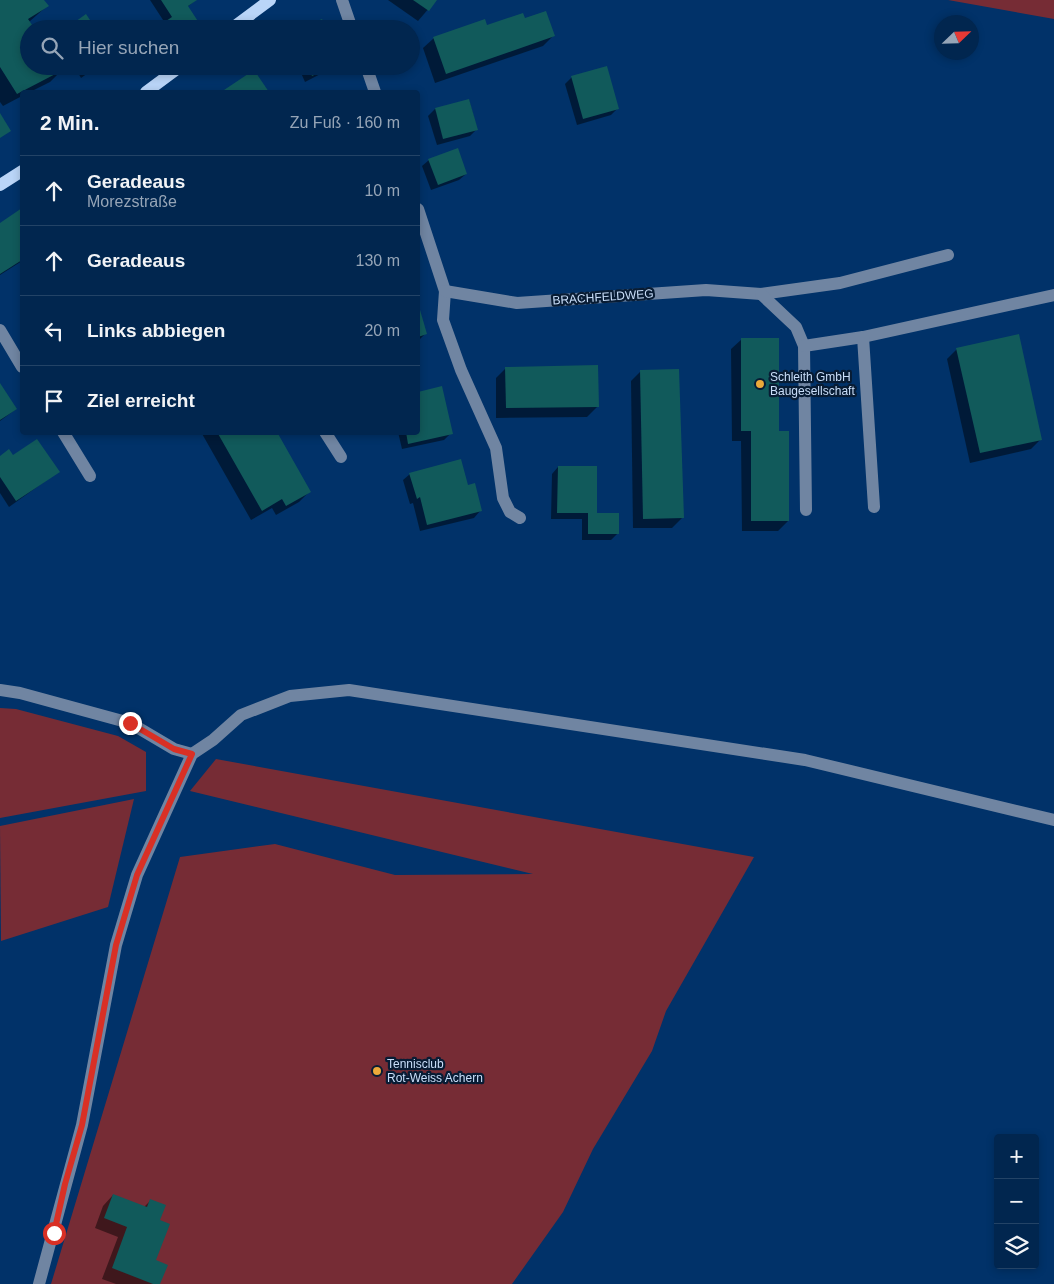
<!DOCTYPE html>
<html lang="de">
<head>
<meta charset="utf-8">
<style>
	:root { --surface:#01264f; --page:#0b2e56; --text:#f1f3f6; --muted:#96a5b7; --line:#234366 }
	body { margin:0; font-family:Helvetica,sans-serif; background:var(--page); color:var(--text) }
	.controls { position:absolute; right:15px; bottom:15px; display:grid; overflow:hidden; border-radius:5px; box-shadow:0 2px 8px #0003 }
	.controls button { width:45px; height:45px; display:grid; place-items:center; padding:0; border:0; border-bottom:1px solid var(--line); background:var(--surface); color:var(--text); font:25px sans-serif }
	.compass { position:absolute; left:934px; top:15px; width:45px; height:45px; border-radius:50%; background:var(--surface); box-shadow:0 2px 8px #0003; rotate:67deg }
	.stop { position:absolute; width:15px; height:15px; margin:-11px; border:4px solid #d93025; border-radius:50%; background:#fff }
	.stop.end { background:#d93025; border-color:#fff; box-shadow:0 1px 5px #0008 }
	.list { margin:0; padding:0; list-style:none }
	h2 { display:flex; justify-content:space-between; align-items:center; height:65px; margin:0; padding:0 20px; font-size:21px }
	h2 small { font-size:16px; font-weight:400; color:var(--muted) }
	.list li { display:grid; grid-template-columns:32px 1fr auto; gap:15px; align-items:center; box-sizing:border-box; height:70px; padding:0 20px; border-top:1px solid var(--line) }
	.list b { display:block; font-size:19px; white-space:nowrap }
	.list p { margin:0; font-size:16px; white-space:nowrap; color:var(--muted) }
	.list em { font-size:16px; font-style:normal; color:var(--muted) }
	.icon { flex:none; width:28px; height:28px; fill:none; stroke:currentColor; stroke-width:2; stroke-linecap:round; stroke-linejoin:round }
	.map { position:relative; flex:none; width:1054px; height:1284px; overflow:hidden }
	.search { position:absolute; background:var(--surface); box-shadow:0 2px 8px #0003; left:20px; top:20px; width:400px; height:55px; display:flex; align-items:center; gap:12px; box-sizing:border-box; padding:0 18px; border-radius:28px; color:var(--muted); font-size:19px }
	.panel { position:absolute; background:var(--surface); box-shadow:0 2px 8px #0003; left:20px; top:90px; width:400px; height:345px; border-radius:5px }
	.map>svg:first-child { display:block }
	.green { fill:#762c35 }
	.shadow { fill:#0007 }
	.building { fill:#115a5b }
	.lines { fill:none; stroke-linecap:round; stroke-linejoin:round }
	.minor { stroke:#7085a2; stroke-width:12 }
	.major { stroke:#bad5f8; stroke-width:12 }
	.route { stroke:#d93025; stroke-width:6 }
	.poi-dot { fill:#eca93a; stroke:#081c34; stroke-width:2 }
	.labels { text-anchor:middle; stroke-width:4.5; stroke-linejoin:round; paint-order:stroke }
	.street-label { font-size:12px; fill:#cadffa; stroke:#081c34 }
	.poi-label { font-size:12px; fill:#cadffa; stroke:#081c34; text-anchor:start }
</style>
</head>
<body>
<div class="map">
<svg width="1054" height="1284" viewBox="0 0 1054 1284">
	<rect width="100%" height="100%" fill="#013269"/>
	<!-- green -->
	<g class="green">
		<path d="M 948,0 L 1054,0 L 1054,19 Z"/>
		<path d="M 0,708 L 16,709 L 118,736 L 146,752 L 146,791 L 0,818 Z"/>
		<path d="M 216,759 L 754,857 L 666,1011 L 652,1051 L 593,1149 L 563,1212 L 512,1284 L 51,1284 L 180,857 L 275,844 L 395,875 L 533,874 L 190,791 Z"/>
		<path d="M 134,799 L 108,907 L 1,941 L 0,826 Z"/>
	</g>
	<!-- shadow -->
	<g class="shadow">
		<path d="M 0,0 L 42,0 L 47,6 L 29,22 L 29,66 L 63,69 L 50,82 L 30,92 L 22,92 L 22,96 L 3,106 L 0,102 Z"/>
		<path d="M 150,0 L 196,0 L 187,7 L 202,29 L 158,29 L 165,23 Z"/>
		<path d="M 388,0 L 436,0 L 418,21 Z"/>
		<path d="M 524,19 L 553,36 L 543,46 L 435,83 L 423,48 L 434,38 Z"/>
		<path d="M 74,66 L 98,66 L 81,78 Z"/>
		<path d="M 298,66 L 336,66 L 305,82 Z"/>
		<path d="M 254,72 L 268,92 L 224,92 Z"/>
		<path d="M 572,77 L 618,108 L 611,115 L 577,125 L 565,84 Z"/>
		<path d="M 469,100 L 477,129 L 470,136 L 437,145 L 428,116 L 435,109 Z"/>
		<path d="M 429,160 L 466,174 L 459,180 L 431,190 L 422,166 Z"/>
		<path d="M 22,210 L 22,261 L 0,275 L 0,224 Z"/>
		<path d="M 418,305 L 425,334 L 418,341 Z"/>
		<path d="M 742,339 L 778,432 L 788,521 L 778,531 L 742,531 L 741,441 L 732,441 L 731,349 Z"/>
		<path d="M 957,349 L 1041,439 L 1031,449 L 970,463 L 947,359 Z"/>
		<path d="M 506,368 L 597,407 L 587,417 L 496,418 L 496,378 Z"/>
		<path d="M 641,371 L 683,517 L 672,528 L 633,528 L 631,381 Z"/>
		<path d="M 0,386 L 16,409 L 0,421 Z"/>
		<path d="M 441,388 L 451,433 L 444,440 L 402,449 L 398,432 L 418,432 L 418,393 Z"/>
		<path d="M 201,432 L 276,432 L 309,492 L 299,502 L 276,515 L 272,508 L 251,520 Z"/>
		<path d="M 0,457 L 13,457 L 58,472 L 9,507 L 0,493 Z"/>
		<path d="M 558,467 L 596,514 L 618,533 L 611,540 L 582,540 L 582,519 L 551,519 L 552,474 Z"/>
		<path d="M 410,474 L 467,486 L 480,511 L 474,518 L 420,531 L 413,503 L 410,504 L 403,480 Z"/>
		<path d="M 113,1195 L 144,1207 L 150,1201 L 158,1221 L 154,1261 L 159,1284 L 116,1284 L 102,1279 L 118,1237 L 95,1228 L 103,1206 Z"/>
	</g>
	<!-- building -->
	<g class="building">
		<path d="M 0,0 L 44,0 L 49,6 L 28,19 L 35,29 L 29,29 L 29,66 L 63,66 L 65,69 L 17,94 L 0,67 Z"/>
		<path d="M 161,0 L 197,0 L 188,6 L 203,29 L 163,29 L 160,25 L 172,17 Z"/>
		<path d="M 413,0 L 437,0 L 429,11 Z"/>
		<path d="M 546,11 L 555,36 L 446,74 L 433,37 L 485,19 L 487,25 L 523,13 L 525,18 Z"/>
		<path d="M 86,14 L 96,29 L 65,29 Z"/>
		<path d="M 322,19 L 327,29 L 299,29 Z"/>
		<path d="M 85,66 L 97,66 L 88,72 Z"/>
		<path d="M 308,66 L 334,66 L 312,76 Z"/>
		<path d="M 607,66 L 619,109 L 583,119 L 571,76 Z"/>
		<path d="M 254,70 L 269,92 L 221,92 Z"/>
		<path d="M 469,99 L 478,130 L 443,139 L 435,108 Z"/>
		<path d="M 0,113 L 11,131 L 0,138 Z"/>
		<path d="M 458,148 L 467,174 L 438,185 L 428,159 Z"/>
		<path d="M 22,208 L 22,260 L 0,274 L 0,223 Z"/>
		<path d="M 418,303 L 427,334 L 418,337 Z"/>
		<path d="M 1019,334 L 1042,440 L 980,453 L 956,348 Z"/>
		<path d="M 741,338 L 779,338 L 779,431 L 789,431 L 789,521 L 751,521 L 751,431 L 741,431 Z"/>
		<path d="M 598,365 L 599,407 L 506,408 L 505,367 Z"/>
		<path d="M 679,369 L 684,518 L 643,519 L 640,370 Z"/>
		<path d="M 0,383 L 17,409 L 0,420 Z"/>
		<path d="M 442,386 L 453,434 L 408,444 L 406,432 L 418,432 L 418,392 Z"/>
		<path d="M 217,432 L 277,432 L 311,492 L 286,506 L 282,499 L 262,511 Z"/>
		<path d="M 37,439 L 60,472 L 16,501 L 0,477 L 0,456 L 9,449 L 13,455 Z"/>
		<path d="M 461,459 L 468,485 L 475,483 L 482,511 L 427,525 L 420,497 L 417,499 L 409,473 Z"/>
		<path d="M 558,466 L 597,466 L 597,513 L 619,513 L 619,534 L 588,534 L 588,513 L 557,513 Z"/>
		<path d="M 113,1194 L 147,1207 L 150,1199 L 166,1205 L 160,1220 L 170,1224 L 156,1260 L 168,1265 L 160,1284 L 153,1284 L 112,1268 L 127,1227 L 104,1218 Z"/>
	</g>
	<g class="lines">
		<!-- minor -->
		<g class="minor">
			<path d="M 342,0 L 352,29"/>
			<path d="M 366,66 L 375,92"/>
			<path d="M 418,209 L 445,291 L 443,320 L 461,370 L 496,448 L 503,498 L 510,512 L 520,518"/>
			<path d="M 445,291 L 517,303 L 706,290 L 761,294 L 840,283 L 948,255"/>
			<path d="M 761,294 L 796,327 L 804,346 L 806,510"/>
			<path d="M 0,330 L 22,367"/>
			<path d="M 863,337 L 1054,295"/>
			<path d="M 804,346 L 863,337 L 874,507"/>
			<path d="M 63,432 L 90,476"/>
			<path d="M 325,432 L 341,457"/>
			<path d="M 0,690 L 20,693 L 130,723 L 174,749 L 192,754"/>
			<path d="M 39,1284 L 82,1125 L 116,945 L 137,875 L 192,754 L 213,740 L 241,715 L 290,696 L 349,690 L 805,760 L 1054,820"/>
		</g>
		<!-- major -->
		<g class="major">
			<path d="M 231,29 L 270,0"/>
			<path d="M 146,92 L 181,66"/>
			<path d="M 0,185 L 22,171"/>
		</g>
	</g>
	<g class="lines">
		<!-- route -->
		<path class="route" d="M 54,1233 L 65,1184 L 82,1125 L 116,945 L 137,875 L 192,754 L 174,749 L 130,723"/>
	</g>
	<!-- markers -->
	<g class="poi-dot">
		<circle cx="760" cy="384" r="5"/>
		<circle cx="377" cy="1071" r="5"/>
	</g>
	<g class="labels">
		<!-- street labels -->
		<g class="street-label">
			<text transform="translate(603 297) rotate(-4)" y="4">BRACHFELDWEG</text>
		</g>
		<!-- poi labels -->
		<g class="poi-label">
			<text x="770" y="381">Schleith GmbH<tspan x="770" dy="14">Baugesellschaft</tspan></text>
			<text x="387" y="1068">Tennisclub<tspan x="387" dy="14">Rot-Weiss Achern</tspan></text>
		</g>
	</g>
</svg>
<div class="controls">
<button>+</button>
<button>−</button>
<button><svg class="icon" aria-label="layers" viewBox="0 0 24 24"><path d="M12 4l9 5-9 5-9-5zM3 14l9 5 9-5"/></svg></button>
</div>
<svg class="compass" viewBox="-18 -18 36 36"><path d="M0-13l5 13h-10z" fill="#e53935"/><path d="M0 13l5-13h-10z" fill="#96a5b7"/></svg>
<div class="stop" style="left:54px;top:1233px"></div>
<div class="stop end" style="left:130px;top:723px"></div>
<div class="search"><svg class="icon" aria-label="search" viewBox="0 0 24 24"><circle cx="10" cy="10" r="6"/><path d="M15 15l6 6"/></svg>Hier suchen</div>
<section class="panel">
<h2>2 Min.<small>Zu Fuß · 160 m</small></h2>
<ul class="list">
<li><svg class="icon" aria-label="ahead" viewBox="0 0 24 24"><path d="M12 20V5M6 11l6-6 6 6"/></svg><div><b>Geradeaus</b><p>Morezstraße</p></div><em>10 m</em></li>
<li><svg class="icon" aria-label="ahead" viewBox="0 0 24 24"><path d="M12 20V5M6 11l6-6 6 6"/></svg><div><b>Geradeaus</b></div><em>130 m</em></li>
<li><svg class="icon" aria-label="left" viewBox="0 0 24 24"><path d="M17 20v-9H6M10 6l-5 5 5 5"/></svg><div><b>Links abbiegen</b></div><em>20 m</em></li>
<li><svg class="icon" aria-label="arrive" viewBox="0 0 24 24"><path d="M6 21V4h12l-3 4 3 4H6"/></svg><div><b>Ziel erreicht</b></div></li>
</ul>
</section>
</div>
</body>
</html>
